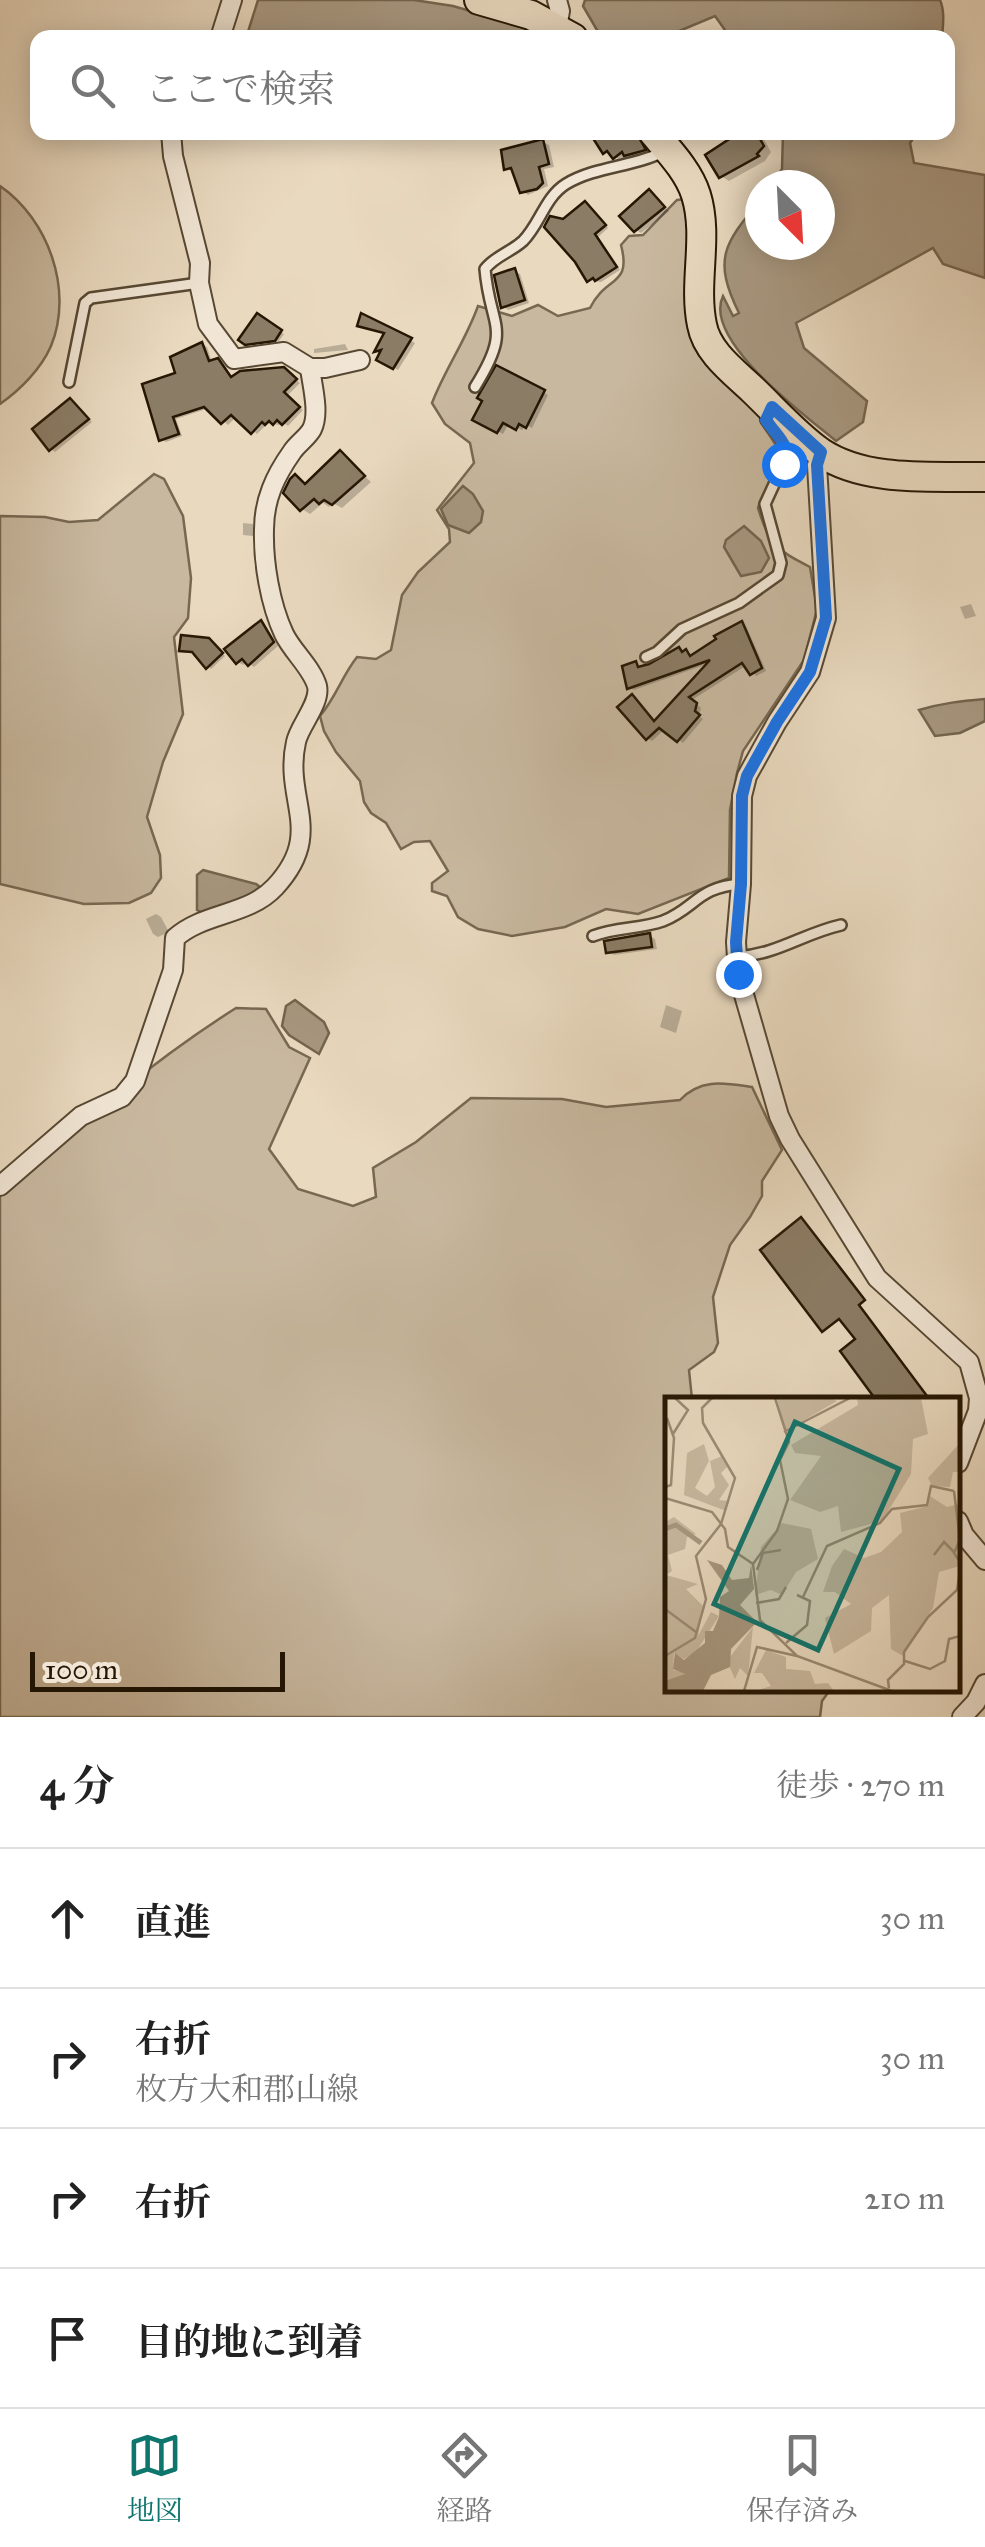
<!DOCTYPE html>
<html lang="ja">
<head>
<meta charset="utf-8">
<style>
	:root { --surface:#fff; --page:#f2f2f2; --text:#222; --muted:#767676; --line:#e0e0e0; --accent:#0f766e }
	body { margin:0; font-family:"IM FELL Great Primer","Noto Serif JP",serif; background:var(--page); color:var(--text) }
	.compass { position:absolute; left:745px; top:170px; width:90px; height:90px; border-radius:50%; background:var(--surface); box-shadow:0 5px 25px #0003; rotate:156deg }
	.scale { position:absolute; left:30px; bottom:25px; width:255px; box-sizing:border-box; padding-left:10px; border:5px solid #261704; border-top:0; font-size:28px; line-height:35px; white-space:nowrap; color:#261704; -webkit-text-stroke:8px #f1e6d5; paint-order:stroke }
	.stop { position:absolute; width:30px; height:30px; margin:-22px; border:8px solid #1a73e8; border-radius:50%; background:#fff }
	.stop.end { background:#1a73e8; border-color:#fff; box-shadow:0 2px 10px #0008 }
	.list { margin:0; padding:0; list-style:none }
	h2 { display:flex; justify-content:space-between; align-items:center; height:130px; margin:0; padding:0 40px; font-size:42px }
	h2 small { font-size:32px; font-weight:400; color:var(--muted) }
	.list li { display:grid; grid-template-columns:65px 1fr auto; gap:30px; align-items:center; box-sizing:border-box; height:140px; padding:0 40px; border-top:2px solid var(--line) }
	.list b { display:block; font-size:38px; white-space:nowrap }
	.list p { margin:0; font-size:32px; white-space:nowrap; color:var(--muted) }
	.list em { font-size:32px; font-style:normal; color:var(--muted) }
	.icon { flex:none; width:55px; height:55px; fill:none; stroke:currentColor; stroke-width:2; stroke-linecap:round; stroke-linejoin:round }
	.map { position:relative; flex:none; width:985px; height:1717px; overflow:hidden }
	.search { position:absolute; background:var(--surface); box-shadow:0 5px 25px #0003; left:30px; right:30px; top:30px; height:110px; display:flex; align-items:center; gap:25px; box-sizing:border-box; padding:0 35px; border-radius:20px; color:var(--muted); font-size:38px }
	.sheet { height:690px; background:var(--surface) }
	nav { display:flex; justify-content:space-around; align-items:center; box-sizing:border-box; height:140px; border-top:2px solid var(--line); background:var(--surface); font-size:28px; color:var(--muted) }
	nav a { display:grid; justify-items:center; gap:5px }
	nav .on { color:var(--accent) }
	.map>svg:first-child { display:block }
	.green { fill:#c8b89f; stroke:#776852; stroke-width:2.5 }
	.water { fill:#a7977f; stroke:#73644e; stroke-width:2.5 }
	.shadow { fill:#0003 }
	.building { fill:#8b7c65; stroke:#261704; stroke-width:2.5 }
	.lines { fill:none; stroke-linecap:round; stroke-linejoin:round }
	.service-casing { stroke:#574833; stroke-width:14 }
	.minor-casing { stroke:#574833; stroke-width:22 }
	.primary-casing { stroke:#261704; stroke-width:32 }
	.service { stroke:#f1e6d5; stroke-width:9 }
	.minor { stroke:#f1e6d5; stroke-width:18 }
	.primary { stroke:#e9d9bf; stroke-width:28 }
	.route { stroke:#1a73e8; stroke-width:12 }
	.inset-river { fill:none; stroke:#a7977f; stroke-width:5 }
	.inset-road { fill:none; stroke:#9b8b74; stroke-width:2.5 }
	.view { fill:#0f766e; fill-opacity:0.15; stroke:#0f766e; stroke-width:5 }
	.inset-edge { fill:none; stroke:#261704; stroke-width:5 }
</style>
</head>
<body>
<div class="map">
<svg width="985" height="1717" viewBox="0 0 985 1717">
	<rect width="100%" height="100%" fill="#e9d9bf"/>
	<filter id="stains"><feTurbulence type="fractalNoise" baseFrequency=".002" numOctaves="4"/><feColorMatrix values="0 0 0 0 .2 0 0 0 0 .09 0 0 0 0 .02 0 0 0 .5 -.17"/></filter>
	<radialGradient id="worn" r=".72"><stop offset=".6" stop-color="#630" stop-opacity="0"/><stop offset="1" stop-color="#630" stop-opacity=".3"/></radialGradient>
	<!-- green -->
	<g class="green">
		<path d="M 0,186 C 48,219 74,290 51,346 C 41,369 20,390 0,404 Z"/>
		<path d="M 686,199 L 692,212 L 688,306 L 759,410 C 760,427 769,432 776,446 C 784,464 763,490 758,508 C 770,545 775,549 810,567 L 817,609 L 804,660 L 743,751 L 737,773 L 730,810 L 729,878 L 638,914 L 606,909 L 565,927 L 512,936 L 478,929 L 458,917 L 447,896 L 432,891 L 432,883 L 448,871 L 430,841 L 414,842 L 401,849 L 386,823 L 371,813 L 364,802 L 360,781 L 336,752 L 324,731 L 320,716 C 336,697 342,676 357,657 L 376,659 L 391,650 L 402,595 L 418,572 L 450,542 L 449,529 L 437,510 L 474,463 L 470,443 L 445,424 L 432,403 C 445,369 466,340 478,306 L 512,316 L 538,305 L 558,316 L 590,308 C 606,275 632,287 621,245 L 629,236 L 643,235 L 677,200 Z"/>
		<path d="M 154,474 L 164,479 L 183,516 L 191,578 L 188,618 L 174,637 L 183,714 L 163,762 L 147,817 L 160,855 L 161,878 L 151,893 L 129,903 L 84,904 L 0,884 L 0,516 L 45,517 L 69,522 L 98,520 Z"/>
		<path d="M 236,1008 L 266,1009 L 289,1047 L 310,1058 L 269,1149 L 298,1189 L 353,1206 L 376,1197 L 373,1168 L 416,1142 L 471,1098 L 562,1099 L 606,1107 L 680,1100 C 701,1078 724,1083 752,1087 L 782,1150 L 762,1181 L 762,1196 L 750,1217 L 730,1245 L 713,1297 L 718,1343 L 714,1352 L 689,1370 L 692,1399 L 668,1400 L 668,1532 L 664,1542 L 668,1547 L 668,1690 L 830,1690 L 822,1701 L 820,1717 L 0,1717 L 0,1195 C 74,1128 152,1061 236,1008 Z"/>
	</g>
	<!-- water -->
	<g class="water">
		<path d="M 258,0 L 414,0 L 453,6 L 508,22 L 548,38 L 246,38 Z"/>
		<path d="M 585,0 L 940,0 C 945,11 943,25 942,38 L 730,37 L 715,16 L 665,37 L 601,37 L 583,6 Z"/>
		<path d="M 783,133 L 917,133 L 910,143 L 914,163 L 985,175 L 985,278 L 943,264 L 933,248 L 796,323 L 804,348 L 867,401 L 863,422 L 836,441 C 806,416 702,340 723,296 L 733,316 L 739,313 C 713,260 723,244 760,201 L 760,245 L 820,245 L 820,185 L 772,185 L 782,169 Z"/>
		<path d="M 463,486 L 473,494 L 483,511 L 481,522 L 469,533 L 448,525 L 441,509 Z"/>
		<path d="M 744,526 L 761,541 L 769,558 L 761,572 L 741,576 L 724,547 L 726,540 Z"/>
		<path d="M 985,699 L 985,721 L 960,733 L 935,736 L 919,710 C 942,703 962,701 985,699 Z"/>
		<path d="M 203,870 L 256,884 L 260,887 L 248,896 L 201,912 L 197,910 L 197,875 Z"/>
		<path d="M 295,1000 L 324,1022 L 329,1033 L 319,1054 L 289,1035 L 282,1026 L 286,1006 Z"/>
	</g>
	<!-- shadow -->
	<g class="shadow">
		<path d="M 586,132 L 646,132 L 643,140 L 651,154 L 634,159 L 629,157 L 622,161 L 605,152 Z"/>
		<path d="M 739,132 L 760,132 L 771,152 L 765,161 L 729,181 L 721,176 L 741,135 Z"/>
		<path d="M 543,142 L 549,145 L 554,167 L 544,169 L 548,186 L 528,195 L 518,188 L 514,171 L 507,168 Z"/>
		<path d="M 649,192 L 669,211 L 641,233 L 636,230 Z"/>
		<path d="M 590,207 L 608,228 L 598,237 L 620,270 L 601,282 L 589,280 L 564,222 Z"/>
		<path d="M 514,271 L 520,274 L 529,303 L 508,310 L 503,306 Z"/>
		<path d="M 257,317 L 284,334 L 279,341 L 251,345 L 242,340 Z"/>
		<path d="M 373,319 L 415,343 L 398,370 L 379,359 L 382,353 L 378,351 L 387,334 Z"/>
		<path d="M 202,344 L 207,347 L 212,362 L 222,363 L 233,379 L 286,371 L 300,383 L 287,396 L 303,410 L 288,426 L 282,422 L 279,425 L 268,423 L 257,434 L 237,416 L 228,425 L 209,408 L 176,419 L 182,436 L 166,442 L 161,439 L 178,375 Z"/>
		<path d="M 345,344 L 348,350 L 314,353 L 314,349 Z"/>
		<path d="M 497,369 L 548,395 L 532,428 L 526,425 L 522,430 L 509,423 L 503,434 L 475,419 Z"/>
		<path d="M 71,401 L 92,422 L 55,452 L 51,449 Z"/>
		<path d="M 340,453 L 371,482 L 342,508 L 333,503 L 329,507 L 323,503 L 310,514 L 302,509 L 296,478 L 307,486 Z"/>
		<path d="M 243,523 L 253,524 L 253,536 L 243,535 Z"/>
		<path d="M 971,604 L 976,616 L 965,619 L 960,607 Z"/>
		<path d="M 261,623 L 278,646 L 254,667 L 247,662 L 243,665 L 238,662 Z"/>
		<path d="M 742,623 L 746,626 L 766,671 L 756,676 L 747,665 L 692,700 L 701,708 L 699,716 L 703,719 L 683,743 L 665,729 L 652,741 L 647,738 L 637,700 L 656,722 L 710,663 L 634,690 L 629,687 L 636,664 L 641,667 L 686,652 L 693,657 Z"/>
		<path d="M 213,644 L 225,656 L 211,669 L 195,653 L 182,650 Z"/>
		<path d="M 156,914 L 161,917 L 169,932 L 158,937 L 153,934 L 146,919 Z"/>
		<path d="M 650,936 L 655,939 L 657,949 L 614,955 L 608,951 Z"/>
		<path d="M 666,1005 L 682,1011 L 676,1033 L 660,1027 Z"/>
	</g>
	<!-- building -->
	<g class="building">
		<path d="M 589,132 L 636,132 L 646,150 L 624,156 L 622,152 L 613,159 L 607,151 L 603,154 Z"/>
		<path d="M 740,132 L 756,132 L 764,146 L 757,154 L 759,156 L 719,178 L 705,155 Z"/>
		<path d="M 543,139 L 549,164 L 539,167 L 543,183 L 537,189 L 520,193 L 511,168 L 504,170 L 501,150 Z"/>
		<path d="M 649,189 L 665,207 L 634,232 L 619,216 Z"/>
		<path d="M 585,201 L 606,225 L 595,234 L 617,267 L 595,281 L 593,278 L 587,282 L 575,262 L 544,227 L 550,216 L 563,219 Z"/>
		<path d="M 515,268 L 525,300 L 501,308 L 494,275 Z"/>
		<path d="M 257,313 L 282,330 L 275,341 L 245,345 L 238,340 Z"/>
		<path d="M 361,313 L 412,338 L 393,369 L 376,360 L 381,350 L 374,352 L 384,333 L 357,326 Z"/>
		<path d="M 202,342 L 209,361 L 218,358 L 231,377 L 240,371 L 284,367 L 297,379 L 284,392 L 300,407 L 282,425 L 277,420 L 273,425 L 269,421 L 265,425 L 262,422 L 251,434 L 231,415 L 221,424 L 204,407 L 173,417 L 179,434 L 159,441 L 142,384 L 175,373 L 170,357 Z"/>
		<path d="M 496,365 L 545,390 L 526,428 L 519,424 L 516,430 L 503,423 L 497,433 L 472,420 L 482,401 L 477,398 Z"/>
		<path d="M 70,398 L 89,419 L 49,451 L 32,429 Z"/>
		<path d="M 340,450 L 365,476 L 332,505 L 324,500 L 319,504 L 314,499 L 300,511 L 283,493 L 290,479 L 295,474 L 305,484 Z"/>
		<path d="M 261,620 L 274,642 L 248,666 L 242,659 L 236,664 L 224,649 Z"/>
		<path d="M 742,621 L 762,668 L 750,675 L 742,663 L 689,697 L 697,703 L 695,711 L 700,715 L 677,742 L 659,728 L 646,740 L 617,707 L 632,694 L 654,721 L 710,660 L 627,689 L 622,666 L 636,661 L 638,667 L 649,664 L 679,647 L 682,652 L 686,649 L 690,656 L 716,639 L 714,636 Z"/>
		<path d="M 181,635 L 209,638 L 223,653 L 206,669 L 192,652 L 179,651 Z"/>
		<path d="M 650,933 L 652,947 L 606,953 L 604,941 Z"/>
		<path d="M 801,1217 L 865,1300 L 859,1305 L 930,1400 L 876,1400 L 840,1351 L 855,1339 L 839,1319 L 822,1332 L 760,1250 Z"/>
	</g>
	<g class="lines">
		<defs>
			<g id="service">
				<path d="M 69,382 L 85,303 L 91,298 L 199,283"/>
				<path d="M 475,387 C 513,326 490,329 485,269 C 495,256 511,252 523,241 C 540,224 545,197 566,184 C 596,166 634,167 665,151"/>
				<path d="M 646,657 L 657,652 L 682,629 L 739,603 L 778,575 L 781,563 L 765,504 L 788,454 L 786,446 L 766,420 L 769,414"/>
				<path d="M 593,936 C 616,927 641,929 663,921 C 696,908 697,887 741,884"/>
				<path d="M 737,957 C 778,954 802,934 841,925"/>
			</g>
			<g id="minor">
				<path d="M 557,27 L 560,11 L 557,0"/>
				<path d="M 220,38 L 232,0"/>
				<path d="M 171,132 L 173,156 L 200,263 L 199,283 L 208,324 L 234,359 L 284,352 L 310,368 L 325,368 L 360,360"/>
				<path d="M 821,452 L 817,465 L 826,618 L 810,672 L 777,722 L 747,776 L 742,796 L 741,884 L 736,942 L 738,974 L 779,1116 L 790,1139 L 877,1278 L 969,1362 L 979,1398 L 978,1411 L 958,1463"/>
				<path d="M 0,1186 L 81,1116 L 122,1097 L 135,1081 L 173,970 L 175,938 C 204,912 248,916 275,887 C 326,832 283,801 296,742 C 299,726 321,703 317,686 C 312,668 292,651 284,634 C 270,604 263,562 264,529 C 264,500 275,476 292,452 C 297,444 308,437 312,429 C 320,413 312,385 310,368"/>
				<path d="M 958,1521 L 964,1535 L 985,1560"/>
				<path d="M 962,1717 L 976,1702 L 985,1684"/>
			</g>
			<g id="primary">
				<path d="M 479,0 L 531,15 L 573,38"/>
				<path d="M 653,132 C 669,151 689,172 696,195 C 709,237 693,282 702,325 C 707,352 733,371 753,390 C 774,410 796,435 820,452 C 866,483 933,476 985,477"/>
			</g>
		</defs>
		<!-- service casing -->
		<use href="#service" class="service-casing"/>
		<!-- minor casing -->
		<use href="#minor" class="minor-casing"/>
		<!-- primary casing -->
		<use href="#primary" class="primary-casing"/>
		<!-- service -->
		<use href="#service" class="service"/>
		<!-- minor -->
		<use href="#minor" class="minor"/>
		<!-- primary -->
		<use href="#primary" class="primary"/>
	</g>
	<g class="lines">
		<!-- route -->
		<path class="route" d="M 738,974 L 736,942 L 741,884 L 742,796 L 747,776 L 777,722 L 810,672 L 826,618 L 817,465 L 821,452 L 772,407 L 766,420 C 776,436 792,445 784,464"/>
	</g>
	<!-- overview -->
	<g transform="translate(665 1397)">
		<rect width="295" height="295" fill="#e9d9bf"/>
		<path d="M 112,1 L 165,1 L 172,4 L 120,34 ZM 192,1 L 256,1 L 263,37 L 248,42 L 246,77 L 217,124 L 176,135 L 173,109 L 155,115 L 125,103 L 156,59 L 130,56 L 126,48 L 193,8 ZM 295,46 L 295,75 L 288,75 L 285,90 L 267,89 L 263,81 ZM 39,47 L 44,64 L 30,91 L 42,99 L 50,90 L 45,64 L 57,59 L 62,70 L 56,76 L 64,88 L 54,103 L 64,104 L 61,114 L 19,98 L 22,56 ZM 265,99 L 282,110 L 295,107 L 295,169 L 274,175 L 268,211 L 238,259 L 226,252 L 224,198 L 207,211 L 206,234 L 169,257 L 160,221 L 186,207 L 170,195 L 158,195 L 167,169 L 179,152 L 199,161 L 216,155 L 237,135 L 235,116 L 263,109 ZM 9,120 L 31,137 L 22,140 L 20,152 L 3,158 L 7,174 L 1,178 L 33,187 L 21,192 L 38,209 L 33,239 L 46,215 L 54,219 L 31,255 L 19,262 L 9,256 L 8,273 L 20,276 L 10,285 L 0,283 L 0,125 ZM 117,126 L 146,132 L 153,162 L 131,175 L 117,198 L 106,193 L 90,198 L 96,150 ZM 88,230 L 83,279 L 75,271 L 70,282 L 62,264 ZM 101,253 L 121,260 L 121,272 L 145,274 L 150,287 L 163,286 L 169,294 L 90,294 L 106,289 L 97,276 L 89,276 Z" fill="#c8b89f"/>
		<path d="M 42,163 L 57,168 L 67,183 L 84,181 L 86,167 L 89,192 L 75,208 L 92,225 L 66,252 L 65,270 L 46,278 L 38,294 L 0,294 L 0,284 L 20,277 L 8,272 L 10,256 L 19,263 L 40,246 L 40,234 L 48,234 L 54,220 L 55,200 L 64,194 Z" fill="#a7977f"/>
		<path class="inset-river" d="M 0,132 L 11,128 L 36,146"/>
		<path class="inset-road" d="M 47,1 L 37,11 L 38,26 L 70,81 L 56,127M 119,35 L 185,1M 8,37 L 23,13 L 10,1M 0,90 L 6,88 L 9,41 L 2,21M 289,94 L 295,143 L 289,156 L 295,165M 0,101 L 47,115 L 60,132 L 63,150 L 88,167 L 95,223 L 132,259 L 227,294M 269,158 L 279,145 L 289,155M 88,167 L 112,134 L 123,102 L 115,63 L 124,45 L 110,1M 92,173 L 98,156 L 116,153M 138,200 L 162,149 L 215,126 L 227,112 L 262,108 L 266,89 L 289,94M 91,206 L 114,202 L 121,190M 0,212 L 31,235M 121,246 L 142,228 L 145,204 L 132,198M 0,259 L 30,241 L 41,202 L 31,159 L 56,127M 240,264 L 265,272 L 280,264 L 284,242 L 295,239M 224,291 L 223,283 L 239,267 L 239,255 L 263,220 L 292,193 L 295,174M 79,294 L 92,250 L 132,259"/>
		<path class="view" d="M 130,25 L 234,72 L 153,253 L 49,207 Z"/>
		<rect width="295" height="295" class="inset-edge"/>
	</g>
	<rect width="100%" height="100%" filter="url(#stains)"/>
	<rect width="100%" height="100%" fill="url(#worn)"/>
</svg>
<svg class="compass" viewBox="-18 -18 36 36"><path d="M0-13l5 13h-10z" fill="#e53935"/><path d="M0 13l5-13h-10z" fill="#767676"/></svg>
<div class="scale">100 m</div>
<div class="stop" style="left:784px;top:464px"></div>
<div class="stop end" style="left:738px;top:974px"></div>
<div class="search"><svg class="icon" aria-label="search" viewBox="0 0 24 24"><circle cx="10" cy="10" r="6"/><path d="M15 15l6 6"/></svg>ここで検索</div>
</div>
<section class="sheet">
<h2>4 分<small>徒歩 · 270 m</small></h2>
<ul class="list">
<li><svg class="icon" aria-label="ahead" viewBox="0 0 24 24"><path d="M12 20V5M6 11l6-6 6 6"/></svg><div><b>直進</b></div><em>30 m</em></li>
<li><svg class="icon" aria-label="right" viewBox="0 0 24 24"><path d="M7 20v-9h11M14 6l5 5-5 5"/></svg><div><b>右折</b><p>枚方大和郡山線</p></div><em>30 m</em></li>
<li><svg class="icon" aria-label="right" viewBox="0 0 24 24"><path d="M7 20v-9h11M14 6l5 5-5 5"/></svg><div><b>右折</b></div><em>210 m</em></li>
<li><svg class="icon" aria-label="arrive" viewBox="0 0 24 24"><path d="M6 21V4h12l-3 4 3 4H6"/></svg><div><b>目的地に到着</b></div></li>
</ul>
</section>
<nav>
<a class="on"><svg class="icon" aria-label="map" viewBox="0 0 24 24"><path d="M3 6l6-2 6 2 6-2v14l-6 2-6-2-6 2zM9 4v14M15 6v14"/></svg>地図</a>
<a><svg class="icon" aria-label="directions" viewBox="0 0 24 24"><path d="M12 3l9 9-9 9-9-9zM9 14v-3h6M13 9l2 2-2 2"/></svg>経路</a>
<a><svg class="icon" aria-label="saved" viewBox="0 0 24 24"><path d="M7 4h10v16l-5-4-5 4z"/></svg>保存済み</a>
</nav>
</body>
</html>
